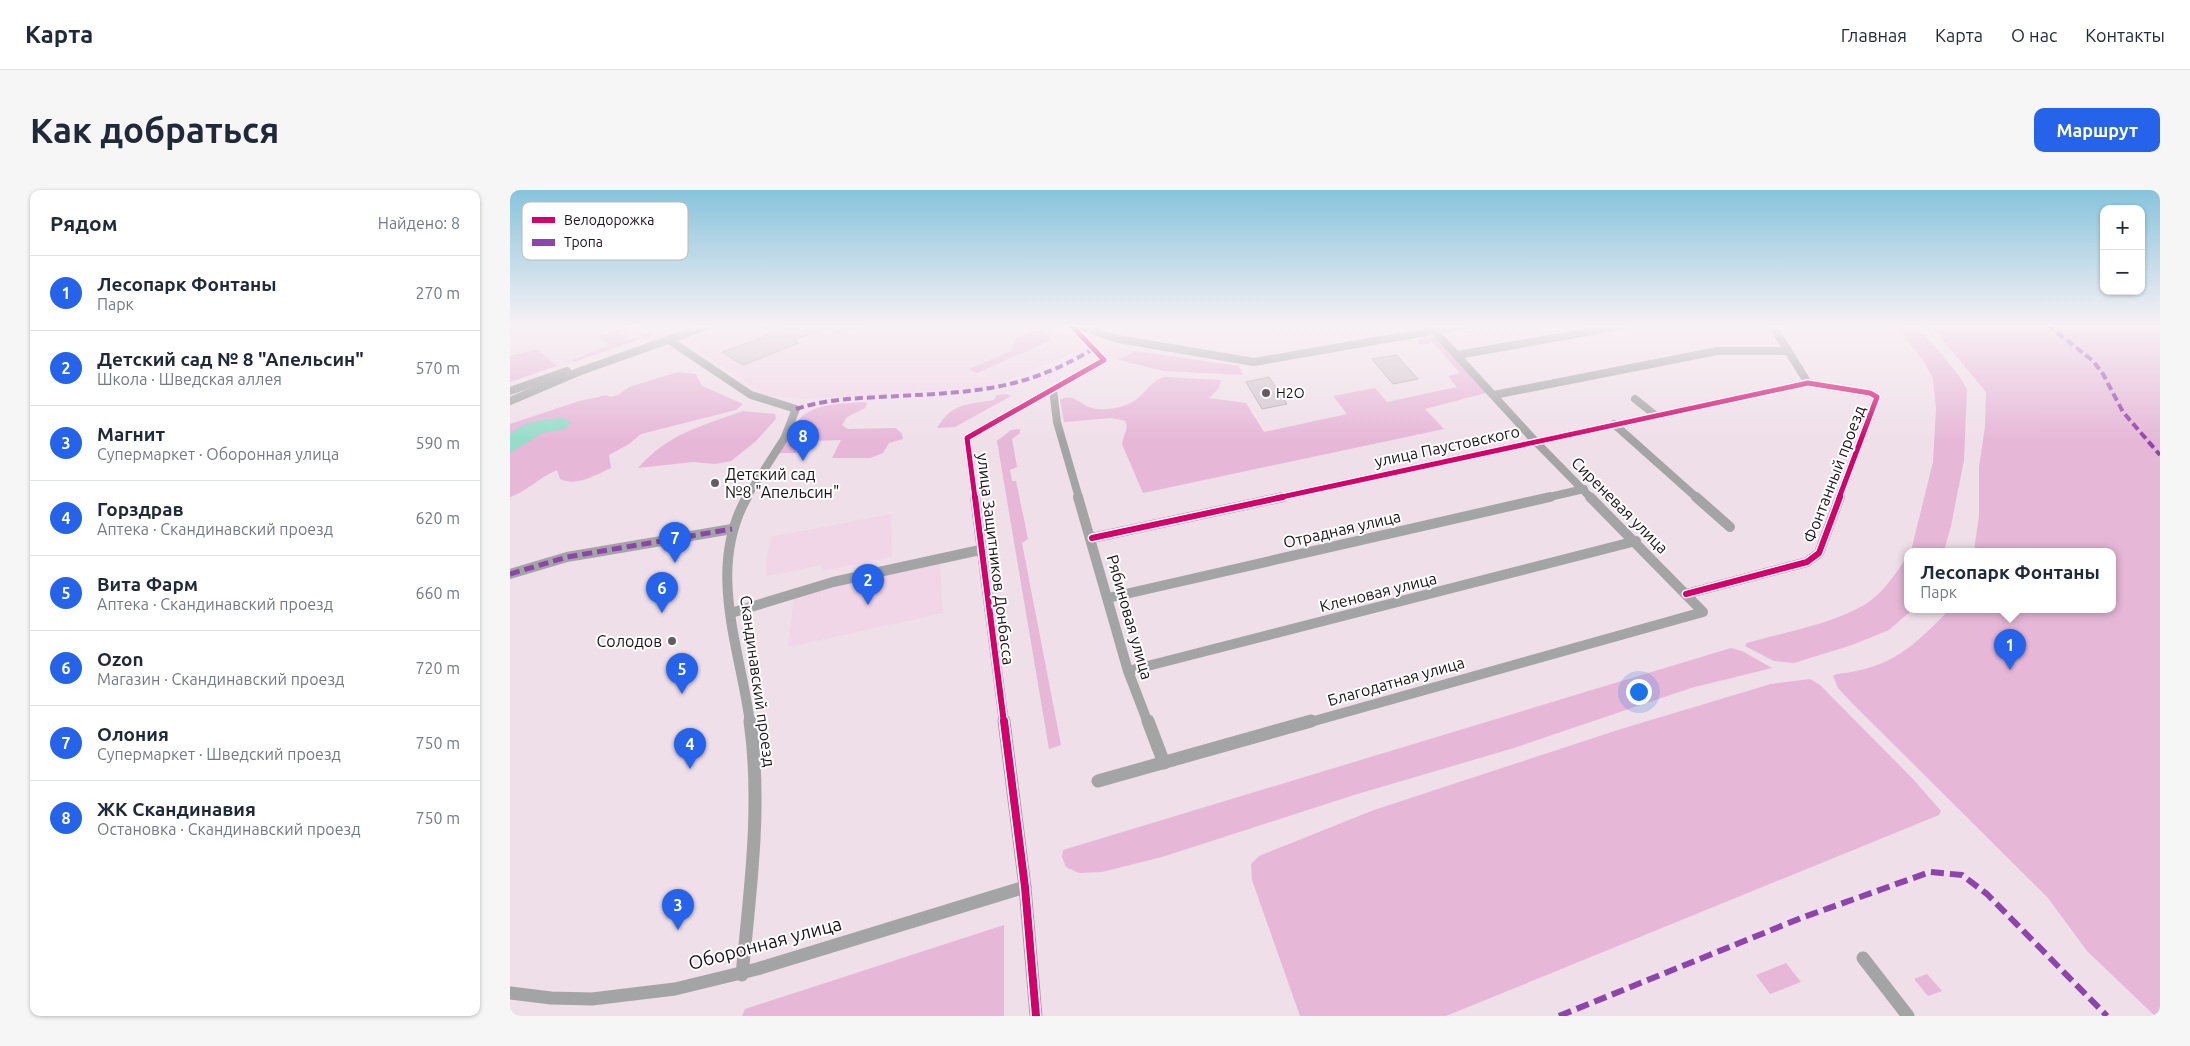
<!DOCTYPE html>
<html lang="ru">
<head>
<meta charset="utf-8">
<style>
	:root { --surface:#fff; --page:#f6f6f7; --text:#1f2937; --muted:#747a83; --line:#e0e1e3; --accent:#2563eb }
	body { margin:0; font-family:Ubuntu,sans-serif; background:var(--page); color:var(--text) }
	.controls { position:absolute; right:15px; top:15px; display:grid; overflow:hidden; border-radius:10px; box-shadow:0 1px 4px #0004 }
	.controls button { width:45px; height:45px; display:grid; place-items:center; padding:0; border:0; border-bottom:1px solid var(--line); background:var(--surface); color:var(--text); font:25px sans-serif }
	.you { position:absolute; left:1128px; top:501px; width:18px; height:18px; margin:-12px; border:4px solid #fff; border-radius:50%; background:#1a73e8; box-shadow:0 0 0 8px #1a73e833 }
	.badge { display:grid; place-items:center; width:32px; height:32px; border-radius:50%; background:var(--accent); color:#fff; font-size:16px; font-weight:700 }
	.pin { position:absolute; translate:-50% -41px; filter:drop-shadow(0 1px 2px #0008) }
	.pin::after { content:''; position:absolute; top:26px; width:18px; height:15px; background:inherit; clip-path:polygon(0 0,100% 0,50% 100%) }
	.popup { position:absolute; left:1394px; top:358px; width:212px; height:65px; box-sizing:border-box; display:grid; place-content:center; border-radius:10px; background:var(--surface); filter:drop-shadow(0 1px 4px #0005); font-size:16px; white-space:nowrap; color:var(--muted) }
	.popup b { font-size:19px; color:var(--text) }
	.popup::after { content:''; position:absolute; left:50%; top:100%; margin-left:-10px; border:10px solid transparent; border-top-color:var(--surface) }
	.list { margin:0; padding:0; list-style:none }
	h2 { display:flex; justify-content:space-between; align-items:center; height:65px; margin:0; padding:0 20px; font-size:21px }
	h2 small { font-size:16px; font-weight:400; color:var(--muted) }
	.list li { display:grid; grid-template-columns:32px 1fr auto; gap:15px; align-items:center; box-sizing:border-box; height:75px; padding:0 20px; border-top:1px solid var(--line) }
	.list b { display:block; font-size:19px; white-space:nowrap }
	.list p { margin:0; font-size:16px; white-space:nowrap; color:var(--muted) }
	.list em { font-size:16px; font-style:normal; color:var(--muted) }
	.map { position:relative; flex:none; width:1650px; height:826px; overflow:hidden; border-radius:10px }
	header { display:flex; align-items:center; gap:30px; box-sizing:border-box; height:70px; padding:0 25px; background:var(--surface); border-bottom:1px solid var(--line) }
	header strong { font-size:24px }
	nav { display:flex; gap:28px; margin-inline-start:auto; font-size:18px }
	.intro { display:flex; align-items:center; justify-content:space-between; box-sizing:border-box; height:120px; padding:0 30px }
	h1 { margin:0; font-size:35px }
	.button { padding:12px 22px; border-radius:10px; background:var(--accent); color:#fff; font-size:18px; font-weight:700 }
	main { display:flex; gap:30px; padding:0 30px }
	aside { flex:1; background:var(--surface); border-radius:10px; box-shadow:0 1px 4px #0004 }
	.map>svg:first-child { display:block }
	.built { fill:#f0d6e6 }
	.green { fill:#e6b7d7 }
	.water { fill:#95ddca }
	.building { fill:#d2c5ce; stroke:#b4a8af }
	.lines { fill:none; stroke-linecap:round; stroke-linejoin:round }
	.minor-far2 { stroke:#a3a4a5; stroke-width:8 }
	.minor-far1 { stroke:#a3a4a5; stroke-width:10 }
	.minor { stroke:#a3a4a5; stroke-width:13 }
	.quiet-far2 { stroke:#8e44ad; stroke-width:4; stroke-dasharray:8 4; stroke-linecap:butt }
	.quiet-far1 { stroke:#8e44ad; stroke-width:5; stroke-dasharray:10 5; stroke-linecap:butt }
	.quiet { stroke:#8e44ad; stroke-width:6; stroke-dasharray:13 6; stroke-linecap:butt }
	.cycleway-far2-casing { stroke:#fff; stroke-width:8 }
	.cycleway-far1-casing { stroke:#fff; stroke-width:9 }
	.cycleway-casing { stroke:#fff; stroke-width:11 }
	.cycleway-far2 { stroke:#d6006c; stroke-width:5 }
	.cycleway-far1 { stroke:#d6006c; stroke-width:6 }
	.cycleway { stroke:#d6006c; stroke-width:8 }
	.poi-dot { fill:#665a62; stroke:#fff; stroke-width:2 }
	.labels { text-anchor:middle; stroke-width:4; stroke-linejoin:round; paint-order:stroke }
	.far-poi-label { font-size:14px; fill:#1c1319; stroke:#fff; text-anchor:start }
	.street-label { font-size:16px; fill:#1c1319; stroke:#fff }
	.poi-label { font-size:16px; fill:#1c1319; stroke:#fff; text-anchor:start }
	.near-street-label { font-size:19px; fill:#1c1319; stroke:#fff }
	.key { fill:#fff; stroke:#bbb8ba; stroke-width:1 }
	.key-label { font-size:14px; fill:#1c1319 }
</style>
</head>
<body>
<header>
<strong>Карта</strong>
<nav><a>Главная</a><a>Карта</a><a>О нас</a><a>Контакты</a></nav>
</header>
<div class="intro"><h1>Как добраться</h1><a class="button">Маршрут</a></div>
<main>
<aside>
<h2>Рядом<small>Найдено: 8</small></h2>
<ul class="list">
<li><span class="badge">1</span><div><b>Лесопарк Фонтаны</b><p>Парк</p></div><em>270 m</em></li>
<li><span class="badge">2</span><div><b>Детский сад № 8 &quot;Апельсин&quot;</b><p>Школа · Шведская аллея</p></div><em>570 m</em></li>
<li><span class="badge">3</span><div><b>Магнит</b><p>Супермаркет · Оборонная улица</p></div><em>590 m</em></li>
<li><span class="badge">4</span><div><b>Горздрав</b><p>Аптека · Скандинавский проезд</p></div><em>620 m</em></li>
<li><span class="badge">5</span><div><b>Вита Фарм</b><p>Аптека · Скандинавский проезд</p></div><em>660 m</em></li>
<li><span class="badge">6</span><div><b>Ozon</b><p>Магазин · Скандинавский проезд</p></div><em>720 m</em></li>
<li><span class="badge">7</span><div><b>Олония</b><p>Супермаркет · Шведский проезд</p></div><em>750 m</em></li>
<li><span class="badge">8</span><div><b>ЖК Скандинавия</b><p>Остановка · Скандинавский проезд</p></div><em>750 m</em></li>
</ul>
</aside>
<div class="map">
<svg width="1650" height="826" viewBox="0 0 1650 826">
	<rect width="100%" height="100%" fill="#efdfe9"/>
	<!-- built -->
	<g class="built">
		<path d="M 0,135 L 122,135 L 89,147 L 101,155 L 67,167 L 62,170 L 64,172 L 47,176 L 27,159 L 0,166 Z"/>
		<path d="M 129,135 L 170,135 L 120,150 L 108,143 Z"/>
		<path d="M 218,135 L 525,135 L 532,139 L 626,161 L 608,170 L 568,161 L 481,197 L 296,209 L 255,205 L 174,151 Z"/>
		<path d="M 381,324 L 382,367 L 312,381 L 312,375 L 257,386 L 256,373 L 261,347 Z"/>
		<path d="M 430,374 L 433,423 L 278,457 L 284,407 L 314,398 Z"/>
	</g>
	<!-- green -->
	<g class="green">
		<path d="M 122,135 L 129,135 L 109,143 L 120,150 L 142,143 L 145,144 L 64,172 L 62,170 L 100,155 L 88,147 Z"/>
		<path d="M 1386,135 L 1407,135 L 1450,187 L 1457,199 L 1454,270 L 1441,336 L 1434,361 L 1401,361 L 1423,272 L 1426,219 L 1423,189 L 1414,172 Z"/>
		<path d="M 1420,135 L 1650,135 L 1650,826 L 1645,826 L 1577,761 L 1538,708 L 1342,513 L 1328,498 L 1323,486 L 1327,484 C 1382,478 1403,457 1440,419 L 1602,419 L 1602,361 L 1464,361 L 1469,326 L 1469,277 L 1475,237 L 1476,202 Z"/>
		<path d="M 530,141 L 539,146 L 539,151 L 467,183 L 459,179 L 501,161 L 506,148 L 520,142 Z"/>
		<path d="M 926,147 L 976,203 L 915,219 L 934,239 L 633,303 L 612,254 L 617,236 L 615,231 L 602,228 L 554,232 L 550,210 C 563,202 570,215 582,218 C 588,220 599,219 605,218 C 635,213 634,194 654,187 L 711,190 L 709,198 L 699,208 L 736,213 L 754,242 L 837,224 L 823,206 L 865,198 L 877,212 L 947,197 L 938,186 L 950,183 L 923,153 L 910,155 L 906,150 Z"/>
		<path d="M 27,159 L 47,176 L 0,192 L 0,166 Z"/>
		<path d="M 626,161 L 729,176 L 733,185 L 654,181 L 608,170 Z"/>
		<path d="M 168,182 L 186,184 L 192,196 L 233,214 L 226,220 L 131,244 L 119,254 L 99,265 L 101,278 C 85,285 67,297 50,289 L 47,280 C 28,288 19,300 0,307 L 0,234 L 69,211 L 97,205 L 100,207 L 108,205 L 119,197 Z"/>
		<path d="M 496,204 L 501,206 L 445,237 L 427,238 C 443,212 456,215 484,210 L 487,205 Z"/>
		<path d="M 353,212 L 357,213 L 355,218 L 337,227 L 332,235 L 338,239 L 386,238 L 392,244 L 393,249 L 379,253 L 373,263 L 360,268 L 322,268 L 331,250 L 299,251 L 290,263 L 268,263 C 276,253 279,241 287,232 C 301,213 331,214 353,212 Z"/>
		<path d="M 233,221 L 265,224 L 266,229 L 245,252 L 221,271 L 205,274 L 183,272 L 128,278 C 158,244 191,236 233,221 Z"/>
		<path d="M 510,239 L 510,243 L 502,249 L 507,277 L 500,280 L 502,291 L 506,291 L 518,349 L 512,353 L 551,555 L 539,559 L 487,251 L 501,240 Z"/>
		<path d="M 1397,367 L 1398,419 L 1403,419 L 1379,440 L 1342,455 L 1284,473 L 1264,471 L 1235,456 L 1237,453 C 1275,442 1319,435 1354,415 C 1373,404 1385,384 1397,367 Z"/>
		<path d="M 1221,458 L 1232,461 L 1262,478 L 1181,498 L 1004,558 L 844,605 L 652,667 L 592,682 L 569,683 L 556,677 L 552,667 L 553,660 Z"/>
		<path d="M 1300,489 L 1310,495 L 1403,589 L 1431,621 L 1429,625 L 936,826 L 790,826 L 742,690 L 741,674 L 749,666 L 864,620 L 1111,539 L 1261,494 Z"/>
		<path d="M 494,735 L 494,826 L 232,826 L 235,819 Z"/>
		<path d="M 1276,773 L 1291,792 L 1260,804 L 1246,785 Z"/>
		<path d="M 1417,784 L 1432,801 L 1418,806 L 1404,789 Z"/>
	</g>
	<!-- water -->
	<path class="water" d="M 53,228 L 61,232 L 55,239 L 32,243 L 0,263 L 0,244 C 18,230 31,230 53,228 Z"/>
	<!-- building -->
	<g class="building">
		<path d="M 284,135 L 351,136 L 330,144 L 318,138 L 284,150 L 289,153 L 233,175 L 212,162 L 251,148 L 264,140 L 269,141 Z"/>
		<path d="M 887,165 L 892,171 L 908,189 L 883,194 L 862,169 Z"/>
		<path d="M 759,187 L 777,214 L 752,219 L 736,192 Z"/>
	</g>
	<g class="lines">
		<!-- minor-far2 -->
		<g class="minor-far2">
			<path d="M 565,135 L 608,149 L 744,172 L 956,135"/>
			<path d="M 919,135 L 1025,251 L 1081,308"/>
			<path d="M 1262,135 L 1298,193"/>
			<path d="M 159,150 L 241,205 L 286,219 L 274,249 L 236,308"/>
			<path d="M 948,165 L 1116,135"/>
			<path d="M 543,200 L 547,232 L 569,308"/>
			<path d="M 0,201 L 57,181"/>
			<path d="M 984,205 L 1207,161 L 1278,161"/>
			<path d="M 1125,209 L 1145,225"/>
			<path d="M 0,211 L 68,182 L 200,135"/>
			<path d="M 1104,234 L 1187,308"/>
			<path d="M 465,308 L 457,248 L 594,170 L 561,135"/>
			<path d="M 767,308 L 1298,193 L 1360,203 L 1367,207 L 1329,308"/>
			<path d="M 1035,308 L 1074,299"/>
		</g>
		<!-- minor-far1 -->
		<g class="minor-far1">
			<path d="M 237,307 C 196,379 230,457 240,533"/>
			<path d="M 465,307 L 494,533"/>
			<path d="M 568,307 L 618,481 L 638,533"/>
			<path d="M 1186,307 L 1220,337"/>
			<path d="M 582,348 L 773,307"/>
			<path d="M 0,384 L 57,367 L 222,339"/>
			<path d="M 1176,404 L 1297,372 L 1309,363 L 1330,307"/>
			<path d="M 598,408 L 1040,307"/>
			<path d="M 221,423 L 323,392 L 470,360"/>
			<path d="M 618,481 L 1126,351"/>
			<path d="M 797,533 L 1193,422 L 1080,307"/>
		</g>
		<!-- minor -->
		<g class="minor">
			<path d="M 494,531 L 515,697 L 526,826"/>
			<path d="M 638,531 L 654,573"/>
			<path d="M 588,591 L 801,531"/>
			<path d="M 1353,768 L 1398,826"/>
			<path d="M 232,785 C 240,701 252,616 240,531"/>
			<path d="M 0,803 L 41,808 L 82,809 L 165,799 L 247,779 L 515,697"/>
		</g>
		<!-- quiet-far2 -->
		<g class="quiet-far2">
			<path d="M 1538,135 L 1583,171 L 1593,184 L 1613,222 L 1650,265"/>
			<path d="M 286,219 C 319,208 354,208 388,206 C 465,202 515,200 583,159"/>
		</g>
		<!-- quiet-far1 -->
		<path class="quiet-far1" d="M 0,384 L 57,367 L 222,339"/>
		<!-- quiet -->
		<path class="quiet" d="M 1049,826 L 1291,728 L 1420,682 L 1452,685 L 1477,704 L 1597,826"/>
		<defs>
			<g id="cycleway-far2">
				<path d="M 465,308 L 457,248 L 594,170 L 561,135"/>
				<path d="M 767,308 L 1298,193 L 1360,203 L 1367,207 L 1329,308"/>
			</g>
			<g id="cycleway-far1">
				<path d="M 465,307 L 494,533"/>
				<path d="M 582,348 L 773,307"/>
				<path d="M 1176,404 L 1297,372 L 1309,363 L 1330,307"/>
			</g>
			<path id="cycleway" d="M 494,531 L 515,697 L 526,826"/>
		</defs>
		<!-- cycleway-far2 casing -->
		<use href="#cycleway-far2" class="cycleway-far2-casing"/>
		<!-- cycleway-far1 casing -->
		<use href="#cycleway-far1" class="cycleway-far1-casing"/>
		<!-- cycleway casing -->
		<use href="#cycleway" class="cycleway-casing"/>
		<!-- cycleway-far2 -->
		<use href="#cycleway-far2" class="cycleway-far2"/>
		<!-- cycleway-far1 -->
		<use href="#cycleway-far1" class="cycleway-far1"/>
		<!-- cycleway -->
		<use href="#cycleway" class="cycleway"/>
	</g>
	<!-- sky -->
	<linearGradient id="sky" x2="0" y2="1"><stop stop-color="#87c4dc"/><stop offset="0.54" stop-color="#f8f1f5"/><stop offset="1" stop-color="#f8f1f5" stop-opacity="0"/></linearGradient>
	<rect width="1650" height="251" fill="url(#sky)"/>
	<!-- markers -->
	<g class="poi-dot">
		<circle cx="756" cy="203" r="5"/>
		<circle cx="205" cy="293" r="5"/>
		<circle cx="162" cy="451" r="5"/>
	</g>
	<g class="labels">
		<!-- far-poi labels -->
		<g class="far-poi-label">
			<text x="766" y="208">H2O</text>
		</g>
		<!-- street labels -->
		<g class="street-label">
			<text transform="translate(937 256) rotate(-12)" y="6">улица Паустовского</text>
			<text transform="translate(1324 284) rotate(-69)" y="6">Фонтанный проезд</text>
			<text transform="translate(1110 315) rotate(45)" y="6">Сиреневая улица</text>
			<text transform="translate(832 339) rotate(-13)" y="6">Отрадная улица</text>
			<text transform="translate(486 369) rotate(83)" y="6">улица Защитников Донбасса</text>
			<text transform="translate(868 402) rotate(-14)" y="6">Кленовая улица</text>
			<text transform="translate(620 427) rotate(74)" y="6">Рябиновая улица</text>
			<text transform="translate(248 491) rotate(82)" y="6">Скандинавский проезд</text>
			<text transform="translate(886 491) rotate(-16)" y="6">Благодатная улица</text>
		</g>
		<!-- poi labels -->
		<g class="poi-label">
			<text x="215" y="290">Детский сад<tspan x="215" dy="18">№8 "Апельсин"</tspan></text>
			<text x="152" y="457" text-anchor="end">Солодов</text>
		</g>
		<!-- near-street labels -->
		<g class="near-street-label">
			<text transform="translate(255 753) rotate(-15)" y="7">Оборонная улица</text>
		</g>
	</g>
	<!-- legend -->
	<rect x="12" y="12" width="166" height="58" rx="8" class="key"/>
	<rect x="22" y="27" width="23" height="6" fill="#d6006c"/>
	<rect x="22" y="49" width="23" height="7" fill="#8e44ad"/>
	<g class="key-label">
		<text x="54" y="35">Велодорожка</text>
		<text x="54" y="57">Тропа</text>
	</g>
</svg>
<div class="controls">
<button>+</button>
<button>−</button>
</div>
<div class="you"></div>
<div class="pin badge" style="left:1500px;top:480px">1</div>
<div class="popup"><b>Лесопарк Фонтаны</b>Парк</div>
<div class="pin badge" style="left:358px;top:415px">2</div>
<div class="pin badge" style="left:168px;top:740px">3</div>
<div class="pin badge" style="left:180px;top:579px">4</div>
<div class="pin badge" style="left:172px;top:504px">5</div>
<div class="pin badge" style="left:152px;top:423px">6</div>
<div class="pin badge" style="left:165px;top:373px">7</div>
<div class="pin badge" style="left:293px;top:271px">8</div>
</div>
</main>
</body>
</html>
